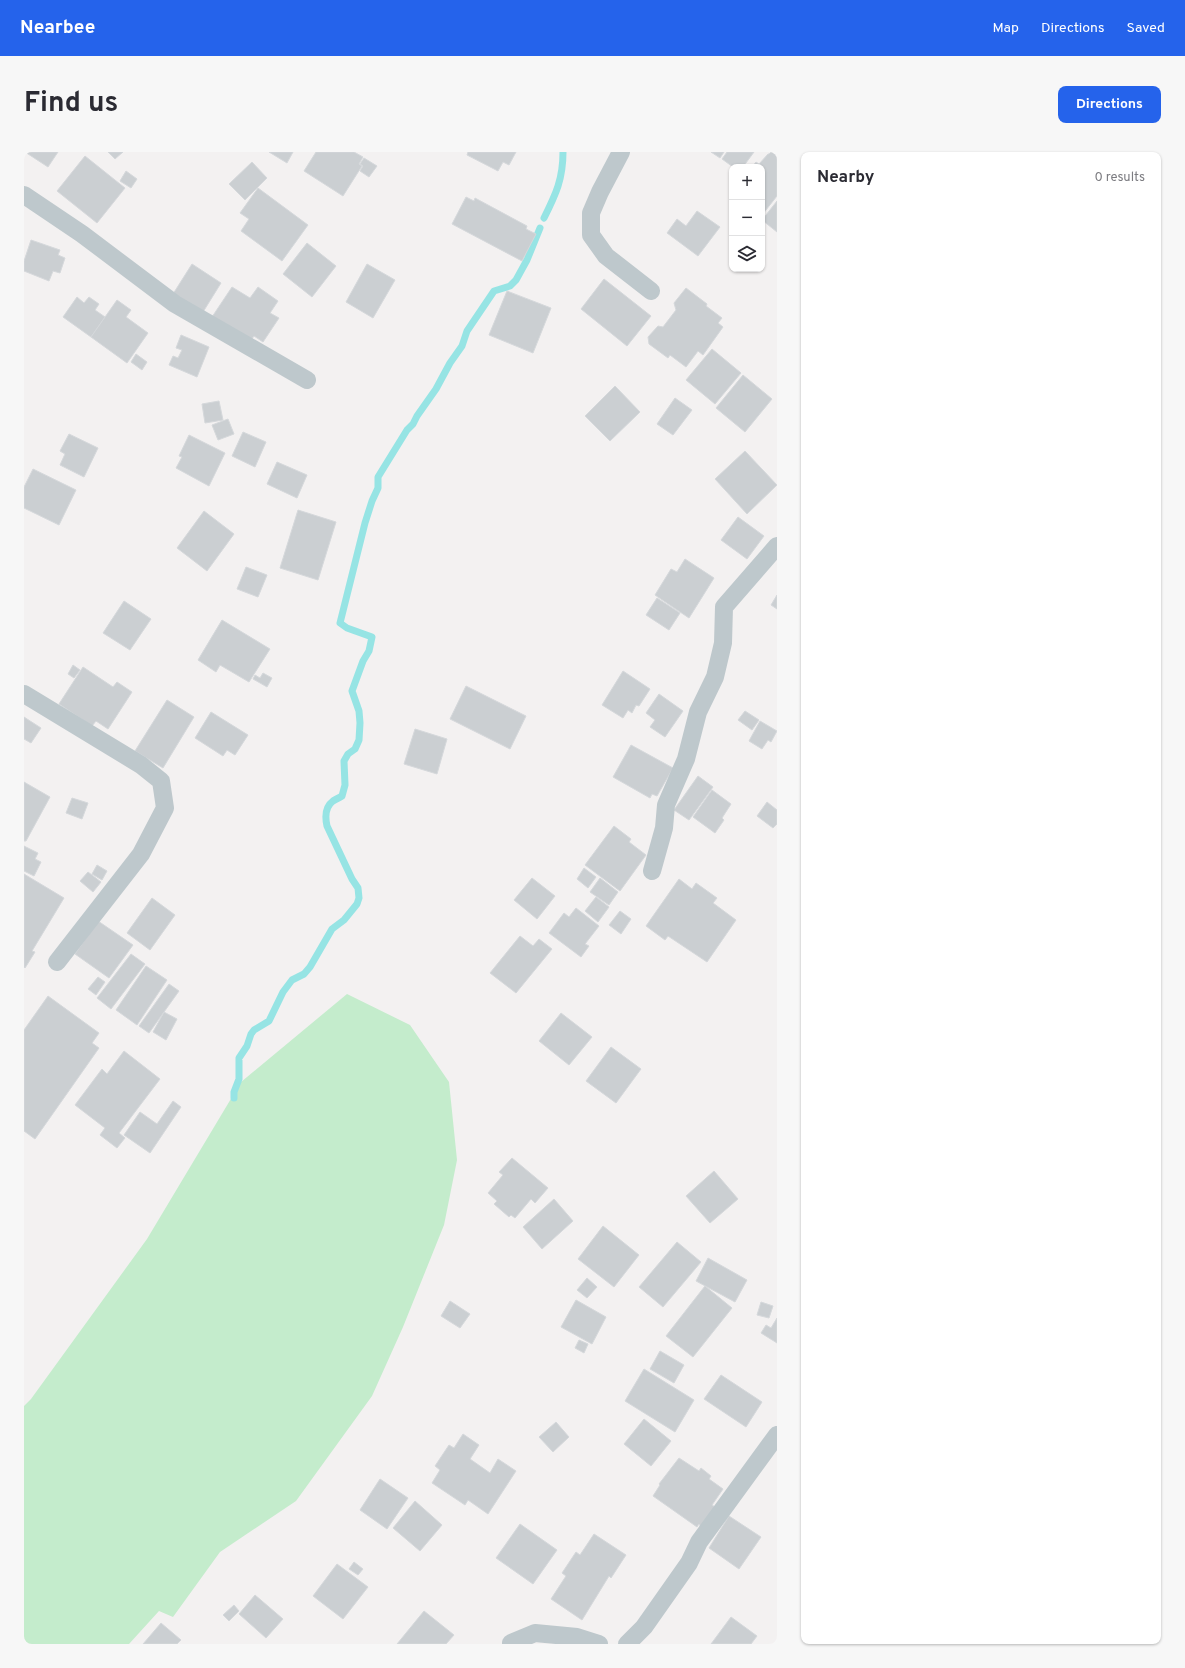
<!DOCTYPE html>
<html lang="en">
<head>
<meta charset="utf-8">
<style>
	:root { --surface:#fff; --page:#f7f7f7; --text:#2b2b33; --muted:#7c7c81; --line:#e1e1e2; --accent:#2563eb }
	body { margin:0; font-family:Overpass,sans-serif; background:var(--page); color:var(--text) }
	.controls { position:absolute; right:12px; top:12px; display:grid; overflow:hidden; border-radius:8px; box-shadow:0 1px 3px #0004 }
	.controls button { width:36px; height:36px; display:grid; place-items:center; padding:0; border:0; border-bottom:1px solid var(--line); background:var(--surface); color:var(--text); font:20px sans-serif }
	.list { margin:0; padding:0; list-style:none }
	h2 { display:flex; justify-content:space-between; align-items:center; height:52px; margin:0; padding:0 16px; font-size:17px }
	h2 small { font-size:13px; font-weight:400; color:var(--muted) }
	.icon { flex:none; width:22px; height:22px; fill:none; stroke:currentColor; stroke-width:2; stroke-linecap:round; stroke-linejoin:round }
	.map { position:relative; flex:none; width:753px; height:1492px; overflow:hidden; border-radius:8px }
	header { display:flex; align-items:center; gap:24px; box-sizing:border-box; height:56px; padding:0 20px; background:var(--accent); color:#fff }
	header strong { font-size:19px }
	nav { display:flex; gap:22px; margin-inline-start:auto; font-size:14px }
	.intro { display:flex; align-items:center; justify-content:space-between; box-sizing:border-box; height:96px; padding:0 24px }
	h1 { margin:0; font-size:28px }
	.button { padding:10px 18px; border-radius:8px; background:var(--accent); color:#fff; font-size:14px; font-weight:700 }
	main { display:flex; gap:24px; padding:0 24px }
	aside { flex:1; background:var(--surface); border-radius:8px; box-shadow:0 1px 3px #0004 }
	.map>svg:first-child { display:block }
	.green { fill:#c4eccc }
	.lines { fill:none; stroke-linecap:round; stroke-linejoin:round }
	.stream { stroke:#96e4e4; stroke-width:7 }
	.building { fill:#cbcfd2; stroke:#d5d8db }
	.street { stroke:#bec8cc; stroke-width:18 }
</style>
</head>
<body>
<header>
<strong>Nearbee</strong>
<nav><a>Map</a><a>Directions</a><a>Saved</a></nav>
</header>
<div class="intro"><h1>Find us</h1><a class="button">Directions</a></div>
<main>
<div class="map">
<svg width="753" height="1492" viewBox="0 0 753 1492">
	<rect width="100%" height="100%" fill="#f3f1f1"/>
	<!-- green -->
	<path class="green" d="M 323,842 L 386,873 L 425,930 L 433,1008 L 420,1073 L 379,1175 L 348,1244 L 272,1349 L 196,1400 L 149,1465 L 135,1459 L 105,1492 L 0,1492 L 0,1254 L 7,1247 L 123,1087 L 217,930 Z"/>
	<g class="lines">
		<!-- stream -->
		<g class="stream">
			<path d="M 520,66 C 532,42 539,27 539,0"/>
			<path d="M 210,946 L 210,940 L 215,927 L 215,906 L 223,894 L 227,882 L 230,878 L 245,869 L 259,840 L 268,828 L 280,822 L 286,815 L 308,777 L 320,768 L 333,752 L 335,746 L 334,736 L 328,727 L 303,674 C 301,665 301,655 309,649 C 312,647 315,646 318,644 L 321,633 L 320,609 L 324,602 L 331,597 L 335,588 L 336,571 L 335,559 L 328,539 L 339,509 L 345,499 L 348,485 L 323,476 L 316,471 L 341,371 L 348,349 L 354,336 L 354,325 L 383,278 L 389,272 L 393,264 L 412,237 L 426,211 L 438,194 L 443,179 L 470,139 L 486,134 L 492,128 L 503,108 L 516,76"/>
		</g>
	</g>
	<!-- building -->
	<g class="building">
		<path d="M 1,0 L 34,0 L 24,15 Z"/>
		<path d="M 84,0 L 99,0 L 91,7 Z"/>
		<path d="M 245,0 L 269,0 L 263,11 Z"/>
		<path d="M 292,0 L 330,0 L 339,5 L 335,12 L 338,14 L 319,44 L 280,19 Z"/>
		<path d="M 444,0 L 492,0 L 485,13 L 479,10 L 474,19 L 443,3 Z"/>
		<path d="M 687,0 L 700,0 L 696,6 Z"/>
		<path d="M 703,0 L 730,0 L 719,15 L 709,15 L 698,7 Z"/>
		<path d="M 747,0 L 753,0 L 753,44 L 738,63 L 738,15 L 728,15 L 732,10 L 735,12 L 744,2 L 745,2 Z"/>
		<path d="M 61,4 L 101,36 L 73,71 L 33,39 Z"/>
		<path d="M 340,6 L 353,14 L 345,25 L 336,19 L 339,14 L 336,12 Z"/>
		<path d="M 228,10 L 243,26 L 221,48 L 205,32 Z"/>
		<path d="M 102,19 L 113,27 L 107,36 L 96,29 Z"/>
		<path d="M 234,36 L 284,73 L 258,109 L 217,79 L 225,67 L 216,61 Z"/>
		<path d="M 442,45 L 450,49 L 451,46 L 503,74 L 502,77 L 512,82 L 498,109 L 428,72 Z"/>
		<path d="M 753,49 L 753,80 L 738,68 Z"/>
		<path d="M 673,59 L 696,75 L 674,104 L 643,81 L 653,67 L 662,74 Z"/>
		<path d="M 7,88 L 36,98 L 34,103 L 41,106 L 36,121 L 29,119 L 25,129 L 0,119 L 0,109 Z"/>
		<path d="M 283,91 L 312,114 L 288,145 L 259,122 Z"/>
		<path d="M 168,112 L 197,131 L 179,160 L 149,142 Z"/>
		<path d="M 343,112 L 371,128 L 349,166 L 322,150 Z"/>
		<path d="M 580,127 L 627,164 L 603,194 L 557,157 Z"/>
		<path d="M 208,135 L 226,146 L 234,135 L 254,149 L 246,161 L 255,166 L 239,190 L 230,184 L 225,191 L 188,165 Z"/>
		<path d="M 662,136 L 683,152 L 682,154 L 698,166 L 694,171 L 699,175 L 679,203 L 674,199 L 662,215 L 646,203 L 644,206 L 625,192 L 624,185 L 634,174 L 639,175 L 652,158 L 650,151 Z"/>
		<path d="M 483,139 L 527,156 L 509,201 L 465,183 Z"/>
		<path d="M 53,145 L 60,151 L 65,145 L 75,152 L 71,158 L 81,165 L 67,185 L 39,165 Z"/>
		<path d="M 93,148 L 107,158 L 102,165 L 124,181 L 103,211 L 67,185 Z"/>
		<path d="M 157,183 L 185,195 L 173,225 L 145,213 L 149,204 L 154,206 L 158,198 L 152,196 Z"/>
		<path d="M 688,197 L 717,221 L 691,252 L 662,228 Z"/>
		<path d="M 112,202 L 123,210 L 118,218 L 107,210 Z"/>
		<path d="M 719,223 L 748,247 L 721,280 L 692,256 Z"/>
		<path d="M 591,234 L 616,260 L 586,289 L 561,264 Z"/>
		<path d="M 651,246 L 668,258 L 649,283 L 633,272 Z"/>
		<path d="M 195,249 L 199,268 L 181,271 L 178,252 Z"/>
		<path d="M 204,267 L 210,282 L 194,288 L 188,273 Z"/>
		<path d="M 219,280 L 242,290 L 231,315 L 208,304 Z"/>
		<path d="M 45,282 L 74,296 L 60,325 L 36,313 L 41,302 L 36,299 Z"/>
		<path d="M 165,283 L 201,301 L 185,334 L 152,316 L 158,305 L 155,304 Z"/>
		<path d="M 721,299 L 753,333 L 723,362 L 691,327 Z"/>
		<path d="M 253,310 L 283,323 L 273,346 L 243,332 Z"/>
		<path d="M 9,317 L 52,338 L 35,373 L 0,356 L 0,335 Z"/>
		<path d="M 274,358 L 312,370 L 294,428 L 256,416 Z"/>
		<path d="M 180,359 L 210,382 L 183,419 L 153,396 Z"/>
		<path d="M 714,365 L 740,384 L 723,407 L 697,388 Z"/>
		<path d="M 661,407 L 690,426 L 665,466 L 631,443 L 647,417 L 653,420 Z"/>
		<path d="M 222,415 L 243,423 L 234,445 L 213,437 Z"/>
		<path d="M 753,443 L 753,457 L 747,453 Z"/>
		<path d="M 633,446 L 656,461 L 645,478 L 622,463 Z"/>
		<path d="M 100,449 L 127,467 L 106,498 L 79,481 Z"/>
		<path d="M 198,468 L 246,497 L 225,530 L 196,513 L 192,520 L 174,508 Z"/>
		<path d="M 49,513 L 56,518 L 50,526 L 44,522 Z"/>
		<path d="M 59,515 L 89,535 L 93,530 L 108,540 L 84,577 L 72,569 L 68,574 L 35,552 Z"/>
		<path d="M 599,519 L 626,537 L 615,554 L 612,553 L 608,561 L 604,558 L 599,566 L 578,553 Z"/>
		<path d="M 239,521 L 248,526 L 243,535 L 229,527 L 231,523 L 236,526 Z"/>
		<path d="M 442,534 L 502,564 L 486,597 L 426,567 Z"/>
		<path d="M 635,542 L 659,559 L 641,585 L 626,575 L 631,568 L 622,561 Z"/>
		<path d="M 143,548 L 170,565 L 139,616 L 111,599 Z"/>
		<path d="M 721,559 L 735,568 L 728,578 L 714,568 Z"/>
		<path d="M 187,560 L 224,583 L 211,603 L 203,598 L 199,604 L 171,586 Z"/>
		<path d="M 0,565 L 17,576 L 7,591 L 0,587 Z"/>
		<path d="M 736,569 L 753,579 L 747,590 L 744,588 L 738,597 L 725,589 Z"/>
		<path d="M 391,577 L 423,587 L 413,622 L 380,612 Z"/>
		<path d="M 607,593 L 649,616 L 633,644 L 628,642 L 626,646 L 589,625 Z"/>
		<path d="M 674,624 L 689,635 L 665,668 L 650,658 Z"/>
		<path d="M 0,630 L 26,645 L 2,689 L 0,689 Z"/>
		<path d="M 688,638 L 707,652 L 698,666 L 700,668 L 691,681 L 669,665 Z"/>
		<path d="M 48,646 L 64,651 L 58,667 L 42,661 Z"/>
		<path d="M 743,650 L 753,658 L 753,672 L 749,676 L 733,664 Z"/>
		<path d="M 590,674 L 607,687 L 605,690 L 622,703 L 596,739 L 561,713 Z"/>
		<path d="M 0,694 L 14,701 L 11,707 L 17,710 L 10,724 L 0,719 Z"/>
		<path d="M 73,713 L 83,719 L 78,728 L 68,722 Z"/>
		<path d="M 560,716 L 572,725 L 564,736 L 553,727 Z"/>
		<path d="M 64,720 L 77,730 L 69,740 L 56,729 Z"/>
		<path d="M 0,722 L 40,746 L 8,799 L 11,800 L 1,816 L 0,815 Z"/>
		<path d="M 508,726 L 531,744 L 513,767 L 490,748 Z"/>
		<path d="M 576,726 L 594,740 L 585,753 L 566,740 Z"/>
		<path d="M 655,727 L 668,737 L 672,731 L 693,746 L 689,751 L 712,768 L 683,810 L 644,784 L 641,788 L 622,774 Z"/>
		<path d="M 572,745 L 585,755 L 574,770 L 561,759 Z"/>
		<path d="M 128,746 L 151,763 L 126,798 L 103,781 Z"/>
		<path d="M 552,756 L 575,774 L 561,792 L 565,794 L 557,805 L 525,781 L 540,761 L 545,765 Z"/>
		<path d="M 596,759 L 607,767 L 597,782 L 585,773 Z"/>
		<path d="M 74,769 L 109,793 L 85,826 L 51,802 Z"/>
		<path d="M 496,784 L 509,794 L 515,787 L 528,797 L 492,841 L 466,821 Z"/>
		<path d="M 107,802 L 121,812 L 87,857 L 73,846 Z"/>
		<path d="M 122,814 L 143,828 L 113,873 L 92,858 Z"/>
		<path d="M 74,825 L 81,830 L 72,843 L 64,837 Z"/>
		<path d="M 145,832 L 155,839 L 125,881 L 115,874 Z"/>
		<path d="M 24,844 L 75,881 L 68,891 L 75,896 L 11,987 L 0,979 L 0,878 Z"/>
		<path d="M 140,860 L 153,867 L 142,888 L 129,880 Z"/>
		<path d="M 537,861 L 568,885 L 545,913 L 515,889 Z"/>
		<path d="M 587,895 L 617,917 L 592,951 L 562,929 Z"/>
		<path d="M 100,899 L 136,927 L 95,981 L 101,986 L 93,996 L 76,983 L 81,976 L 51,953 L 78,917 L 83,922 Z"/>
		<path d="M 149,949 L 157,955 L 126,1001 L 100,983 L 116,960 L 133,972 Z"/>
		<path d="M 488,1006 L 524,1036 L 511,1051 L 507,1047 L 491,1066 L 487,1063 L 485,1065 L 470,1052 L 473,1049 L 464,1041 L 479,1023 L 475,1020 Z"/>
		<path d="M 690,1019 L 714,1047 L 686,1071 L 662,1044 Z"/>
		<path d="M 530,1047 L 549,1069 L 518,1097 L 499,1075 Z"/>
		<path d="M 579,1074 L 615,1103 L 590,1135 L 554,1107 Z"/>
		<path d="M 653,1090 L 677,1110 L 639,1155 L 615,1135 Z"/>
		<path d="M 684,1106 L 723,1128 L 711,1150 L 672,1129 Z"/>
		<path d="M 563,1126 L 573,1135 L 563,1146 L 553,1138 Z"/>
		<path d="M 681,1134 L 708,1156 L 669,1205 L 642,1184 Z"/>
		<path d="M 552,1148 L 582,1165 L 568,1192 L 537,1175 Z"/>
		<path d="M 426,1149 L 446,1162 L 436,1176 L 417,1164 Z"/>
		<path d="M 737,1150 L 749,1154 L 745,1166 L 733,1163 Z"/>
		<path d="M 753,1166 L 753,1191 L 737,1181 L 742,1173 L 747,1176 Z"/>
		<path d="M 555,1188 L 564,1192 L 560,1201 L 551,1196 Z"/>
		<path d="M 636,1199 L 660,1213 L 650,1231 L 626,1217 Z"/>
		<path d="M 620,1217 L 670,1248 L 651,1280 L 601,1249 Z"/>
		<path d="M 697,1223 L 738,1250 L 722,1275 L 680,1247 Z"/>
		<path d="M 620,1267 L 647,1289 L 627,1314 L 600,1292 Z"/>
		<path d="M 532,1270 L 545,1285 L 529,1300 L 515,1285 Z"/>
		<path d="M 439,1282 L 455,1293 L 446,1307 L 466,1321 L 474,1307 L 492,1319 L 464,1362 L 444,1348 L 441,1353 L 408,1331 L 416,1318 L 411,1314 L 425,1293 L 430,1296 Z"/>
		<path d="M 655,1306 L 675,1319 L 677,1316 L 687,1324 L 685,1327 L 699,1337 L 688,1353 L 691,1355 L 677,1375 L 675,1372 L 673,1375 L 629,1344 L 636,1333 L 635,1332 Z"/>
		<path d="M 356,1327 L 384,1346 L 363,1377 L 336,1358 Z"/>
		<path d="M 391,1349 L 418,1373 L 396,1399 L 369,1376 Z"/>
		<path d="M 705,1364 L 737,1385 L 715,1417 L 685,1396 Z"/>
		<path d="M 496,1372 L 533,1398 L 509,1432 L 472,1406 Z"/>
		<path d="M 570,1382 L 602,1403 L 587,1426 L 585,1424 L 558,1468 L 527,1447 L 542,1424 L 538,1421 L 552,1400 L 556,1403 Z"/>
		<path d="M 330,1410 L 339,1417 L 334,1423 L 325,1417 Z"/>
		<path d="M 313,1412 L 344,1435 L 319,1467 L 289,1444 Z"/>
		<path d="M 231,1443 L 259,1467 L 242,1486 L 215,1462 Z"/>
		<path d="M 210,1453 L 215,1459 L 205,1469 L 199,1463 Z"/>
		<path d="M 400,1459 L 430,1483 L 422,1492 L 373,1492 Z"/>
		<path d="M 707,1465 L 733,1484 L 727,1492 L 687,1492 Z"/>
		<path d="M 137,1471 L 157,1488 L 153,1492 L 119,1492 Z"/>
	</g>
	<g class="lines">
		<!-- street -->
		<g class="street">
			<path d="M 597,0 L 576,40 L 567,61 L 567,83 L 582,104 L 627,139"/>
			<path d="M 0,43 L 58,82 L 151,152 L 283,228"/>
			<path d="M 0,542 L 117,613 L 137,629 L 141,656 L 117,702 L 33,810"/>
			<path d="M 628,719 L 640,676 L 642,653 L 662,607 L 674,560 L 691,525 L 699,491 L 700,455 L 753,394"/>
			<path d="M 487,1491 L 511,1481 L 553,1485 L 575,1492"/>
			<path d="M 603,1492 L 620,1475 L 665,1411 L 675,1390 L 753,1283"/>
		</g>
	</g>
</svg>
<div class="controls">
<button>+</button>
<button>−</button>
<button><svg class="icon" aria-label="layers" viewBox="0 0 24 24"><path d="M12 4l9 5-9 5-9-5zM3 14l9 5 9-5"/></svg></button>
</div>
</div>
<aside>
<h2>Nearby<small>0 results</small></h2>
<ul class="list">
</ul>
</aside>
</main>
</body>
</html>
